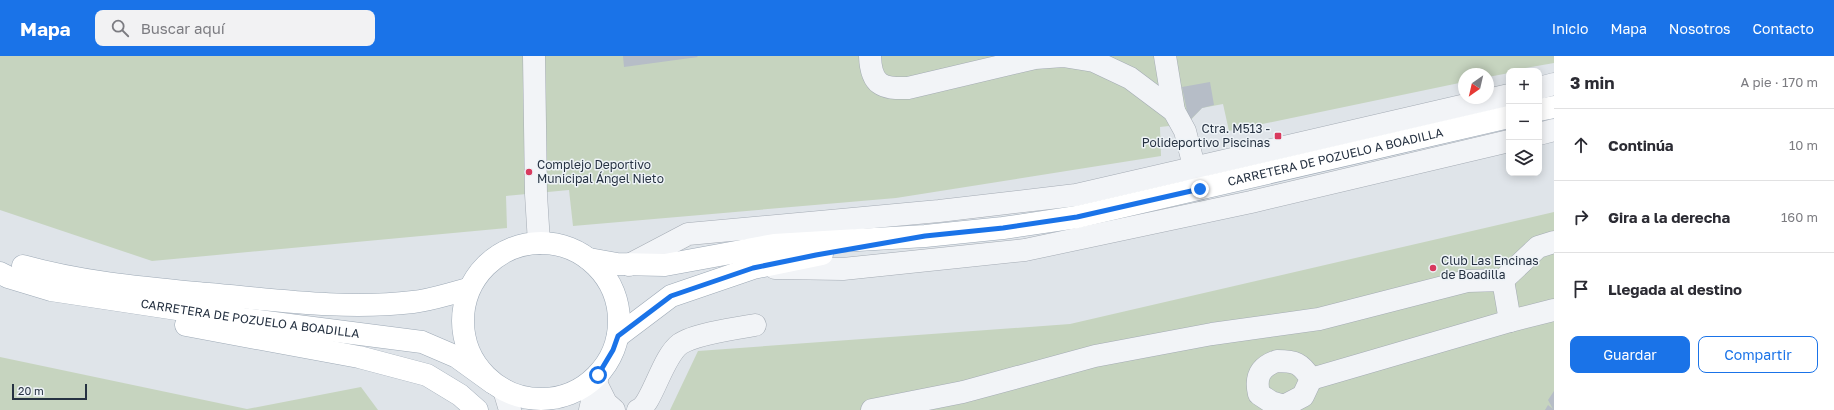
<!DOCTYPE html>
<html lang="es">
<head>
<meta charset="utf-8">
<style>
	:root { --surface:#fff; --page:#f2f2f3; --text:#2b2b33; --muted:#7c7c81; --line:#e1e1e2; --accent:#1a73e8 }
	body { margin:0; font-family:"Golos Text",sans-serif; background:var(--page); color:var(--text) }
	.controls { position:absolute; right:12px; top:12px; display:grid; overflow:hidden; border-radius:8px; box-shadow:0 2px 10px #0003 }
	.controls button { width:36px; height:36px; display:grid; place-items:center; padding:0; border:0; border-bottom:1px solid var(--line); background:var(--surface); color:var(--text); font:20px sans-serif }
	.compass { position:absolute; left:1458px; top:12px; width:36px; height:36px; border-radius:50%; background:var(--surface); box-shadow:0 2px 10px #0003; rotate:214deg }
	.scale { position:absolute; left:12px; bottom:10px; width:75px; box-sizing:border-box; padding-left:4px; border:2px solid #263242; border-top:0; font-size:11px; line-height:14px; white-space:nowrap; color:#263242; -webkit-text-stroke:3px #eef3f7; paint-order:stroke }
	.stop { position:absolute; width:12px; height:12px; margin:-9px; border:3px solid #1a73e8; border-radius:50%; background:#fff }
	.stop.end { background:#1a73e8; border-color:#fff; box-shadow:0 1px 4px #0008 }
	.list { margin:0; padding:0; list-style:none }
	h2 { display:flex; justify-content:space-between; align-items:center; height:52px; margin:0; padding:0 16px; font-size:17px }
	h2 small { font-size:13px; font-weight:400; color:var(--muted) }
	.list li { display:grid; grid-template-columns:26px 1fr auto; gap:12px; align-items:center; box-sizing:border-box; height:72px; padding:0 16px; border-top:1px solid var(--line) }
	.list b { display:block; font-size:15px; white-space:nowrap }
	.list em { font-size:13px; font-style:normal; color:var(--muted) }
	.actions { display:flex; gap:8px; padding:12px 16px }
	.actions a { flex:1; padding:9px 0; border:1px solid var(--accent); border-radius:8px; text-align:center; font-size:14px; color:var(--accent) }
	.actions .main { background:var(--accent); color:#fff }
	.icon { flex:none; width:22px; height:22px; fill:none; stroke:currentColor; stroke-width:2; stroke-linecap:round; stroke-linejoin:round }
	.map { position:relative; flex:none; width:1554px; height:354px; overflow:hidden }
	header { display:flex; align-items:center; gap:24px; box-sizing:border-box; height:56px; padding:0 20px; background:var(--accent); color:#fff }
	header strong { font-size:19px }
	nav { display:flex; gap:22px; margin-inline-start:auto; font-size:14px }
	.search { width:280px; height:36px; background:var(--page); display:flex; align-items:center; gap:10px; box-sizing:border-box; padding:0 14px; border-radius:8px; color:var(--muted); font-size:15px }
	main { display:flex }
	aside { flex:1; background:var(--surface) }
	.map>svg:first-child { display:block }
	.green { fill:#c6d4bf }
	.building { fill:#b6bdc7 }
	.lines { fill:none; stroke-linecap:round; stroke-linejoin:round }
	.minor-casing { stroke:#a4abb4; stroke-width:23 }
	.major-casing { stroke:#9da9b6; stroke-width:23 }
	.minor { stroke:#f2f4f7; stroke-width:22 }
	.major { stroke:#fff; stroke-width:22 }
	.route { stroke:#1a73e8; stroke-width:5 }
	.poi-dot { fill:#d83a5e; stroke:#eef3f7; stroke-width:1.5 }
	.labels { text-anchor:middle; stroke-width:3; stroke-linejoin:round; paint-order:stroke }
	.poi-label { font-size:12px; fill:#263242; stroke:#eef3f7; text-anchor:start }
	.street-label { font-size:12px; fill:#263242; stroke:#eef3f7 }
</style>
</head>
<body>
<header>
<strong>Mapa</strong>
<div class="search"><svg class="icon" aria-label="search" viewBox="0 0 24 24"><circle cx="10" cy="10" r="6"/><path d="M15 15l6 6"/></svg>Buscar aquí</div>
<nav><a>Inicio</a><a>Mapa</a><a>Nosotros</a><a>Contacto</a></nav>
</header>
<main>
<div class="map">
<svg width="1554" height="354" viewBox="0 0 1554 354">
	<rect width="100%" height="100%" fill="#dfe4e9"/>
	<!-- green -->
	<g class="green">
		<path d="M 0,0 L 1554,0 L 1554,7 L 1509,15 L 1509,17 L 1488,21 L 1488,18 L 1464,18 L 1464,26 L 1229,75 L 1223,48 L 1202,52 L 1187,68 L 1160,71 L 1161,100 L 896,142 L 573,170 L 569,134 L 506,140 L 507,172 L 152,205 L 0,154 Z"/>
		<path d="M 1554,156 L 1554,354 L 670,354 L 698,295 L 1070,268 Z"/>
		<path d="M 0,301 L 247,353 L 361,331 L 378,354 L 0,354 Z"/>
	</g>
	<!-- building -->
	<g class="building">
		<path d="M 623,0 L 697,0 L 698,1 L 624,11 Z"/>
		<path d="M 1210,26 L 1214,49 L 1202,52 L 1189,65 L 1182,31 Z"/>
		<path d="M 1554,335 L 1554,354 L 1545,354 L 1548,349 L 1553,353 L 1548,344 Z"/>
	</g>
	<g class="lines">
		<defs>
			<g id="minor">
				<path d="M 534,0 L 536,138 L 539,187"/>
				<path d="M 870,0 C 871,29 882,33 908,32 L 1035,2 L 1063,0 L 1094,5 L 1130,22 L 1174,55 L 1185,75 L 1198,126"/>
				<path d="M 1165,0 L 1174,55"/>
				<path d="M 1539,32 L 1554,28"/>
				<path d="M 1539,78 L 1554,74"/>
				<path d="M 629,209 L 688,178 L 939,155 L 1076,139 L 1509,39"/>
				<path d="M 775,212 L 843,213 L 1025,194 L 1251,146 L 1509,85"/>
				<path d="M 1510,265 L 1554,254"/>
				<path d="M 1277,305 C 1295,305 1301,307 1311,323 L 1303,340 L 1284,350 L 1271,346 L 1259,338 C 1255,321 1260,311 1277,305 Z"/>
				<path d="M 1311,323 L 1510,265 L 1503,224"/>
				<path d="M 596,327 L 606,347 L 614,354"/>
				<path d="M 504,334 L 510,354"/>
				<path d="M 590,354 L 598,319"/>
				<path d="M 638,354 C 652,349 662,301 680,288 C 694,278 737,272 755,269"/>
				<path d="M 872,354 L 963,336 L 1095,300 L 1212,278 L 1319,263 L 1467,225 L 1503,224 L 1538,191 L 1554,186"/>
			</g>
			<g id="major">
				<path d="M 1539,54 L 1554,51"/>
				<circle cx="541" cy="265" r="78"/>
				<path id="s1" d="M 589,203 L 617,208 L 665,209 L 774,189 L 925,180 L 1003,172 L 1077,161 L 1509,61"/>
				<path d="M 23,210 C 84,227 145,232 208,238 C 276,244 345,254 413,246 C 432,244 451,237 469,233"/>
				<path id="s2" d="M 0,217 L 8,221 L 51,234 L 243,263 L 422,286 L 457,301 L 493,327"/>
				<path d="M 186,269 L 359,301 L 427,319 L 460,339 L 477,354"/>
				<path d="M 618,280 L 671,240 L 753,212 L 822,198"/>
			</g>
		</defs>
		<!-- minor casing -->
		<use href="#minor" class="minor-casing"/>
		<!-- major casing -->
		<use href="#major" class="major-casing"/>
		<!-- minor -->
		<use href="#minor" class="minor"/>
		<!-- major -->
		<use href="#major" class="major"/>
	</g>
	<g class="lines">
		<!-- route -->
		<path class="route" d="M 598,319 L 613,294 L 618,280 L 671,240 L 753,212 L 816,199 L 925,180 L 1003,172 L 1077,161 L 1200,133"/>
	</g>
	<!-- markers -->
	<g class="poi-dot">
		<rect x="1274" y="76" width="8" height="8" rx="2"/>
		<circle cx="529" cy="116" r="4"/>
		<circle cx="1433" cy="212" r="4"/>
	</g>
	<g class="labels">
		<!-- poi labels -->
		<g class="poi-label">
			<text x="1270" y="77" text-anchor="end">Ctra. M513 -<tspan x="1270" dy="14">Polideportivo Piscinas</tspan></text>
			<text x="537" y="113">Complejo Deportivo<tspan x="537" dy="14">Municipal Ángel Nieto</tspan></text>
			<text x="1441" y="209">Club Las Encinas<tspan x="1441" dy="14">de Boadilla</tspan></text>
		</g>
		<!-- street labels -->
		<g class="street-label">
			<text dy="4" stroke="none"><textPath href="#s1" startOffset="757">CARRETERA DE POZUELO A BOADILLA</textPath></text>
			<text dy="4" stroke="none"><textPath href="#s2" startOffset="255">CARRETERA DE POZUELO A BOADILLA</textPath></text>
		</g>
	</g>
</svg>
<div class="controls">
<button>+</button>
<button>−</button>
<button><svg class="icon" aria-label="layers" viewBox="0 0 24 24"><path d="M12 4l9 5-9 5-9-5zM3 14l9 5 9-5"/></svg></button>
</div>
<svg class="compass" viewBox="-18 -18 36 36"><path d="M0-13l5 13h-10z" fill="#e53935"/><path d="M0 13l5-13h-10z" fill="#7c7c81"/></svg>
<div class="scale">20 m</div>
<div class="stop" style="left:598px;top:319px"></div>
<div class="stop end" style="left:1200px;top:133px"></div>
</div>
<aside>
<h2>3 min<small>A pie · 170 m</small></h2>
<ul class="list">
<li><svg class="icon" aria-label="ahead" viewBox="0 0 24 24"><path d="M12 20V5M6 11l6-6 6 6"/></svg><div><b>Continúa</b></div><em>10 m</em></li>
<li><svg class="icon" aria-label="right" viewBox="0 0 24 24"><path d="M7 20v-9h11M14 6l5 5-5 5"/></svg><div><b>Gira a la derecha</b></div><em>160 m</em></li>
<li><svg class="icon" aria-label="arrive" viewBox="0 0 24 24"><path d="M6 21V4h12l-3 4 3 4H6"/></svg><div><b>Llegada al destino</b></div></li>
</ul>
<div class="actions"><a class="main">Guardar</a><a>Compartir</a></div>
</aside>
</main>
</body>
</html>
